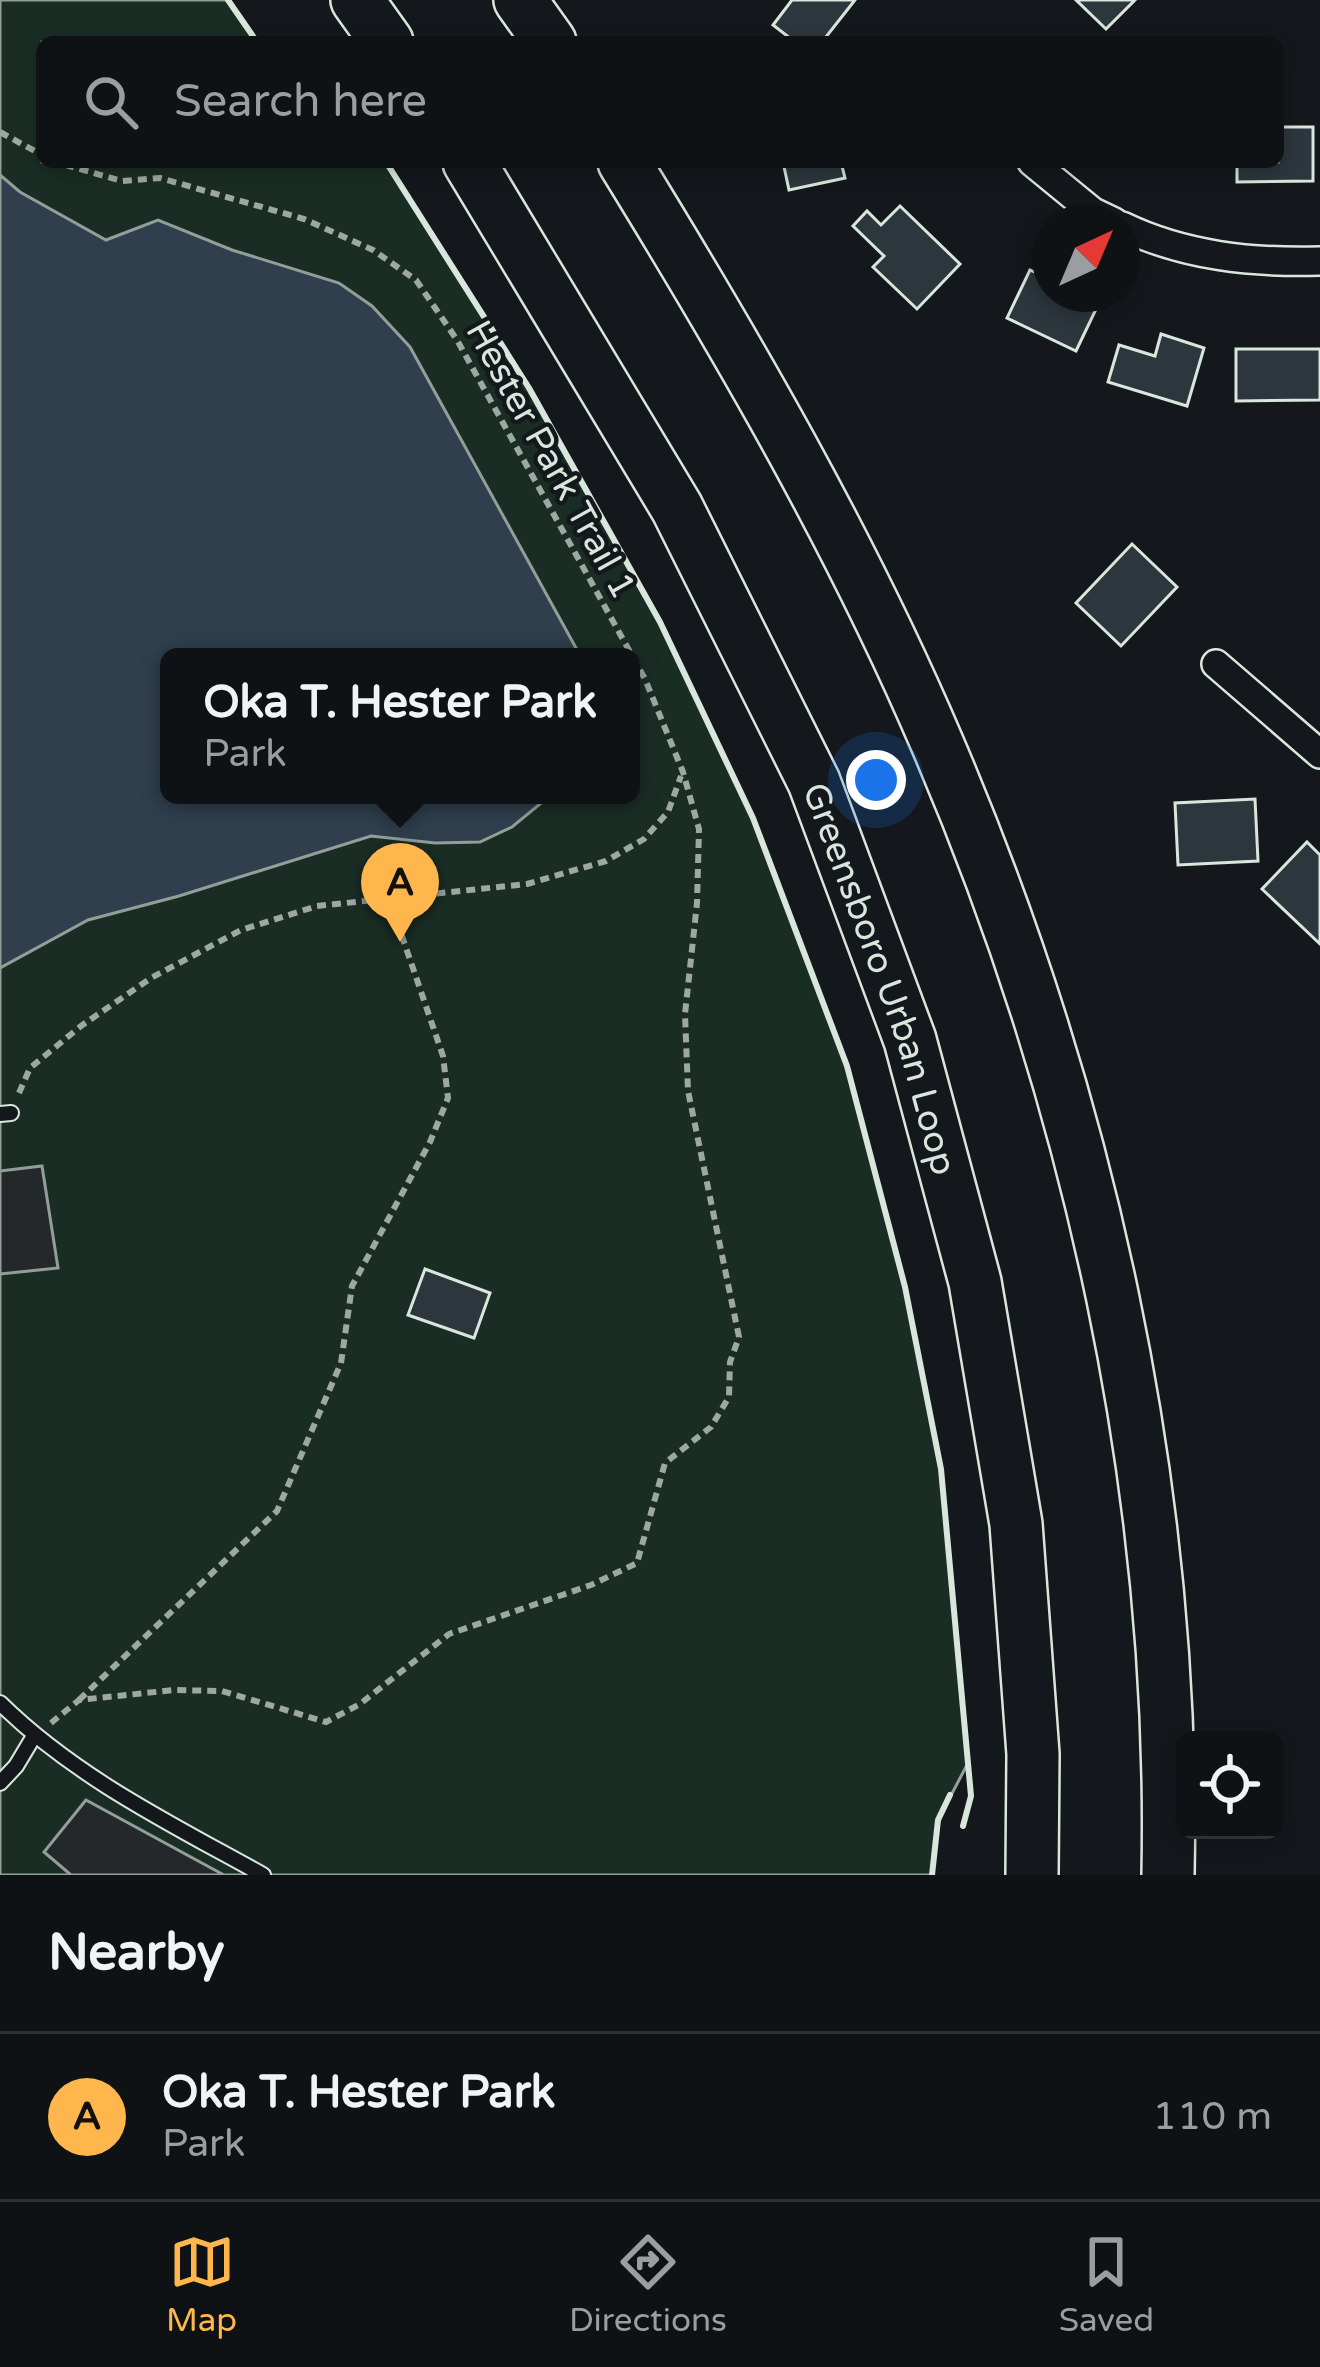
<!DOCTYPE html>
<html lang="en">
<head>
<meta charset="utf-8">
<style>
	:root { --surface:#0f1215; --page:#181b1e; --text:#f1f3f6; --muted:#9b9ea0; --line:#2f3234; --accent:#ffb74d }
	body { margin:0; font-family:"Varela Round",sans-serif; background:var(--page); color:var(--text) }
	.controls { position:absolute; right:36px; bottom:36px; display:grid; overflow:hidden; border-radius:18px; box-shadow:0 6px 18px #0003 }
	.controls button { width:108px; height:108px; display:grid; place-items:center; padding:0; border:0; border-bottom:3px solid var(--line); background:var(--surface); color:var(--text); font:60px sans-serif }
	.compass { position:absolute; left:1032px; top:204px; width:108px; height:108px; border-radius:50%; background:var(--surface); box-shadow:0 6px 18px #0003; rotate:44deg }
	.you { position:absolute; left:876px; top:780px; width:42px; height:42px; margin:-30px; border:9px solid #fff; border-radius:50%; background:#1a73e8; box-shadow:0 0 0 18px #1a73e833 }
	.badge { display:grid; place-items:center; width:78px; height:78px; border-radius:50%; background:var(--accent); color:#111; font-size:39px; font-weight:700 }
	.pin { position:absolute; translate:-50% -99px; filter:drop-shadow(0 3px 6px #0008) }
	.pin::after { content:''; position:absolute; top:63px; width:42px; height:36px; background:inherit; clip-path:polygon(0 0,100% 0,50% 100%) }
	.popup { position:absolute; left:160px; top:648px; width:480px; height:156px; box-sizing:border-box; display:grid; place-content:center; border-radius:18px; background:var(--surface); filter:drop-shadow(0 3px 9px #0005); font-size:39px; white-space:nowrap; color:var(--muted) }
	.popup b { font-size:45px; color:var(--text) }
	.popup::after { content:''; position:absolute; left:50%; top:100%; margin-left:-24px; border:24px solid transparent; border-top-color:var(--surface) }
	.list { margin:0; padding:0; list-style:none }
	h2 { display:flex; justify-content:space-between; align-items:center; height:156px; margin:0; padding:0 48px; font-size:51px }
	h2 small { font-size:39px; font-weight:400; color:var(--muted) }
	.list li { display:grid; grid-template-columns:78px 1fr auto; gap:36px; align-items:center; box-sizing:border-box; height:168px; padding:0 48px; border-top:3px solid var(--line) }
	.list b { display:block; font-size:45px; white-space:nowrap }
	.list p { margin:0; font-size:39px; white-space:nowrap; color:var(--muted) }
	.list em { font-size:39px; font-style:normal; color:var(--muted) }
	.icon { flex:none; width:66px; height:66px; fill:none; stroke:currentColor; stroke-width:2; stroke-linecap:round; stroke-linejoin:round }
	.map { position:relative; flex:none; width:1320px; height:1875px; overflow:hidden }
	.search { position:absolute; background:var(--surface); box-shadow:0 6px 18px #0003; left:36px; right:36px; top:36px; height:132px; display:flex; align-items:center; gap:30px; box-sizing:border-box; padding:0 42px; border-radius:18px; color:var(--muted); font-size:45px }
	.sheet { height:324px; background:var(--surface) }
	nav { display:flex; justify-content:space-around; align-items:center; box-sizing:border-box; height:168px; border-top:3px solid var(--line); background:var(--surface); font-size:33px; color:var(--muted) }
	nav a { display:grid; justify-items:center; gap:6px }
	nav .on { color:var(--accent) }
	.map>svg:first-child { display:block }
	.green { fill:#1a2d24; stroke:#939e99; stroke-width:3; fill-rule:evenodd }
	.parking { fill:#24282b; stroke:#939e99; stroke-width:3 }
	.water { fill:#2f3f4d; stroke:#939e99; stroke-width:3 }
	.building { fill:#2c363c; stroke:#d8e6dc; stroke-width:3 }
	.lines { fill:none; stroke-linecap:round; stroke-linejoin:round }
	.lane-casing { stroke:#d8e6dc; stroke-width:18 }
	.street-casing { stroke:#d8e6dc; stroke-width:32 }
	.highway-casing { stroke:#d8e6dc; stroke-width:56 }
	.path { stroke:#9da8a2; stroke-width:6; stroke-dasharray:9 6; stroke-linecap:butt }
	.lane { stroke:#14181c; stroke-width:14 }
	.street { stroke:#14181c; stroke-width:27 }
	.highway { stroke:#14181c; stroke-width:51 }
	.wall { stroke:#d8e6dc; stroke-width:6 }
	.labels { text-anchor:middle; stroke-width:9; stroke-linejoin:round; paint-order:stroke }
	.street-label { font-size:36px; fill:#d8e6dc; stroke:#14181c }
</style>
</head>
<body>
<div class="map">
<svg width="1320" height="1875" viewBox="0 0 1320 1875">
	<rect width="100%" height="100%" fill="#14181c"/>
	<!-- green -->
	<path class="green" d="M 0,0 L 228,0 L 257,42 L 42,42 L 42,162 L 386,162 L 529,388 L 660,622 L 753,818 L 847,1066 L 905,1287 L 941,1469 L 968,1763 L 938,1820 L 932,1875 L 0,1875 ZM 169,657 L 631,657 L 631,795 L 169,795 Z"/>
	<!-- parking -->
	<g class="parking">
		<path d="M 42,1166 L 58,1268 L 0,1274 L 0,1171 Z"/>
		<path d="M 86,1800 L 224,1875 L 71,1875 L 44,1852 Z"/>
	</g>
	<!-- water -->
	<path class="water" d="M 0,175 L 20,192 L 106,240 L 158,220 L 232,250 L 339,283 L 372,306 L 410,347 L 581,657 L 169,657 L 169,795 L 551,795 L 512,827 L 480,842 L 435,843 L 371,836 L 179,896 L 88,920 L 0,968 Z"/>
	<!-- building -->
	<g class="building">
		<path d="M 792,0 L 855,0 L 822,42 L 795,42 L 773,25 Z"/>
		<path d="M 1076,0 L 1135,0 L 1106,29 Z"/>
		<path d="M 1278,127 L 1313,127 L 1313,181 L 1237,182 L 1237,162 L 1278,162 Z"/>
		<path d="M 783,162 L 841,162 L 845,178 L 789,190 Z"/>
		<path d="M 900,206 L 960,264 L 917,309 L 873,267 L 884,256 L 853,226 L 867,211 L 881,225 Z"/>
		<path d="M 1030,270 L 1050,279 L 1050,294 L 1081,294 L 1099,303 L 1076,351 L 1007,318 Z"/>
		<path d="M 1161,334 L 1204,348 L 1187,406 L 1108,382 L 1119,345 L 1155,356 Z"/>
		<path d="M 1236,349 L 1320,349 L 1320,400 L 1236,401 Z"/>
		<path d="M 1132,544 L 1177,587 L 1121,646 L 1076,603 Z"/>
		<path d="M 1255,799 L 1258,861 L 1178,865 L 1175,803 Z"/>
		<path d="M 1307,842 L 1320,855 L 1320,944 L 1262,889 Z"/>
		<path d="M 425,1269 L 490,1293 L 474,1338 L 408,1315 Z"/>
	</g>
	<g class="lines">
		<defs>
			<g id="lane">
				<path d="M 0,1114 L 11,1113"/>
				<path d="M 0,1703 C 75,1777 171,1824 263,1875"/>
				<path d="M 0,1783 L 16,1766 L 34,1736"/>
			</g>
			<g id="street">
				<path d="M 1032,162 L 1093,212 L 1114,222"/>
				<path d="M 1122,226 C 1184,256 1252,263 1320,261"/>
				<path d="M 1216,664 L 1320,754"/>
			</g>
			<g id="highway">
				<path d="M 357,0 L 387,42"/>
				<path d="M 520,0 L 550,42"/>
				<path id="s1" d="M 469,162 L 677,508 L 814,782 L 910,1040 L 975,1282 L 1016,1524 L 1033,1754 L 1032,1875"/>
				<path d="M 624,162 C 739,349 850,540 937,743 C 1089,1097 1176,1488 1168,1875"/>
			</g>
		</defs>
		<!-- lane casing -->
		<use href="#lane" class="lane-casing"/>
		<!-- street casing -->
		<use href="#street" class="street-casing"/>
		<!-- highway casing -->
		<use href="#highway" class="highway-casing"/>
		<!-- path -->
		<g class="path">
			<path d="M 0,132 L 42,155"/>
			<path d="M 19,1093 L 30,1068 L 81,1026 L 151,978 L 241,930 L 317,906 L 527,884 L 606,861 L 644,839 L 668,812 L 681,776"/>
			<path d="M 79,1700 L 277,1511 L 341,1363 L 352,1286 L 430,1142 L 448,1098 L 443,1056 L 390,901"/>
			<path d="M 51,1723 L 79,1700 L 174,1690 L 222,1691 L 326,1722 L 360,1704 L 449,1634 L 591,1585 L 637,1563 L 665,1463 L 711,1427 L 729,1397 L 730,1362 L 739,1337 L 688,1091 L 685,1014 L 697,903 L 699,829 L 683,772 L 645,679 L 457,340 L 416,280 L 373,250 L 304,219 L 160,178 L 122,181 L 55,162"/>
		</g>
		<!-- lane -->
		<use href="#lane" class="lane"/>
		<!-- street -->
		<use href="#street" class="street"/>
		<!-- highway -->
		<use href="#highway" class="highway"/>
		<!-- wall -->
		<g class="wall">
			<path d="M 228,0 L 257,42"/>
			<path d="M 386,162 L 529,388 L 660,622 L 753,818 L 847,1066 L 905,1287 L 941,1469 L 971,1796 L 963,1826"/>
			<path d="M 932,1875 L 938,1820 L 950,1795"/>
		</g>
	</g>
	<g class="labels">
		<!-- street labels -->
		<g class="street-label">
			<text transform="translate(552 459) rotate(61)" y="13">Hester Park Trail 1</text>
			<text dy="13" stroke="none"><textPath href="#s1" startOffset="918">Greensboro Urban Loop</textPath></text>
		</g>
	</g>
</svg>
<div class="controls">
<button><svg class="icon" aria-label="locate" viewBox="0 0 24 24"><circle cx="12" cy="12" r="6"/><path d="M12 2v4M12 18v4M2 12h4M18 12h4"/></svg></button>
</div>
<svg class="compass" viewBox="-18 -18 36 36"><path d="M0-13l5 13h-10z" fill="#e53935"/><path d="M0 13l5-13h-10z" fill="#9b9ea0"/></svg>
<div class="you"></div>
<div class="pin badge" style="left:400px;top:942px">A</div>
<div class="popup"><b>Oka T. Hester Park</b>Park</div>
<div class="search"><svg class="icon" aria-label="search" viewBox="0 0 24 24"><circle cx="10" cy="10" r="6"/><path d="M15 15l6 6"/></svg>Search here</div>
</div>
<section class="sheet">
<h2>Nearby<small></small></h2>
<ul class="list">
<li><span class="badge">A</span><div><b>Oka T. Hester Park</b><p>Park</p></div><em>110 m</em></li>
</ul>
</section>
<nav>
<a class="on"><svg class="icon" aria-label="map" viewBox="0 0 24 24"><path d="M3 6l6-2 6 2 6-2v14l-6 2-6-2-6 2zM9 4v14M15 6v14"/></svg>Map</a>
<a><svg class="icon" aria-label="directions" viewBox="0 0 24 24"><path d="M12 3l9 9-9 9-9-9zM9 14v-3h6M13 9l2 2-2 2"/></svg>Directions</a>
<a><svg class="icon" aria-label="saved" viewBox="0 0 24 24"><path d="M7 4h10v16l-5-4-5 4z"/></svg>Saved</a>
</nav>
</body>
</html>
